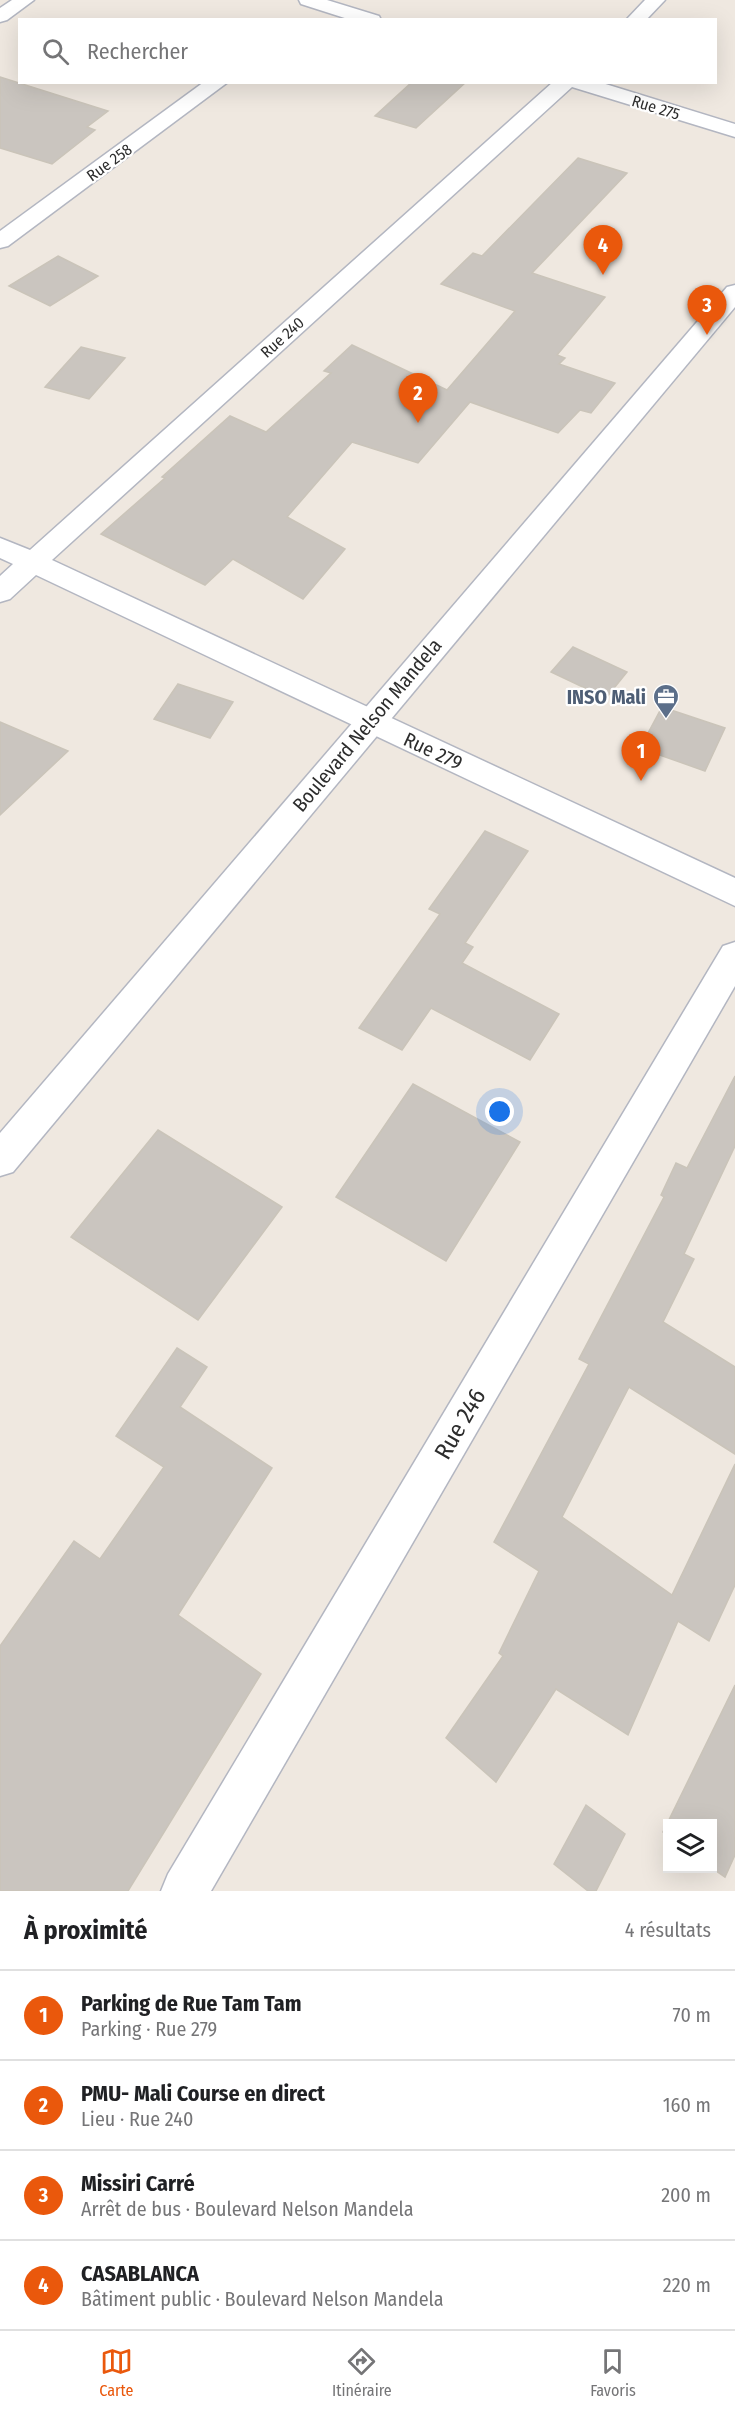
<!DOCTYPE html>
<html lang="fr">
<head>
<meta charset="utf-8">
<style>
	:root { --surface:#fff; --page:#f2f2f2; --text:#202124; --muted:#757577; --line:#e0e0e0; --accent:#ea580c }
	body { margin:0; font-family:"Fira Sans Condensed",sans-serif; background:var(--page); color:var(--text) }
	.controls { position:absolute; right:18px; bottom:18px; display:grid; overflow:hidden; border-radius:0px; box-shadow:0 6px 24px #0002 }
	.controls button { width:54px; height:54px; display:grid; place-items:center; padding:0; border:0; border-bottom:2px solid var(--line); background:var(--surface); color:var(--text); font:30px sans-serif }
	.you { position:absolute; left:500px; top:1112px; width:21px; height:21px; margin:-15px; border:4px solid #fff; border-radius:50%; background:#1a73e8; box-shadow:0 0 0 9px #1a73e833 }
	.badge { display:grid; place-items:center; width:39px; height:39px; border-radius:50%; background:var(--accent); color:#fff; font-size:20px; font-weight:700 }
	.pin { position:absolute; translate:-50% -50px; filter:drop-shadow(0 2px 3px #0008) }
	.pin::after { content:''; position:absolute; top:32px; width:21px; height:18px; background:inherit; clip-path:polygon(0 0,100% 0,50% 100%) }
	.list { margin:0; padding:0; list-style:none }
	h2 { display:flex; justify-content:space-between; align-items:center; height:78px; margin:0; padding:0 24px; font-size:26px }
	h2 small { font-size:20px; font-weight:400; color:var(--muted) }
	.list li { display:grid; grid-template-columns:39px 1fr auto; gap:18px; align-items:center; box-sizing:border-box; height:90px; padding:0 24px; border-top:2px solid var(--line) }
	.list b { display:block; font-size:22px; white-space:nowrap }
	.list p { margin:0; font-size:20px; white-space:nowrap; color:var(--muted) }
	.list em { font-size:20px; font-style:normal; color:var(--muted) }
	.icon { flex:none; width:33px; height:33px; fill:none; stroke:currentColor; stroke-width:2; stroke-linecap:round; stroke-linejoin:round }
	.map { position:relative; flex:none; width:735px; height:1891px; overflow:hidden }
	.search { position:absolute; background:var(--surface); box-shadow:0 6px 24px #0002; left:18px; right:18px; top:18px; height:66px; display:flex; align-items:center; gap:15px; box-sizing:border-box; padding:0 21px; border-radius:0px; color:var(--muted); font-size:22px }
	.sheet { height:438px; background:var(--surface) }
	nav { display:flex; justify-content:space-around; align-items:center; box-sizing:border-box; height:84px; border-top:2px solid var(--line); background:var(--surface); font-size:16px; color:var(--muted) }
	nav a { display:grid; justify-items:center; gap:3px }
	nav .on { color:var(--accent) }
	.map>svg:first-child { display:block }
	.building { fill:#cac5bf; stroke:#cac4b9; stroke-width:1.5 }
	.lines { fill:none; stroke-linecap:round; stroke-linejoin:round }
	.minor-casing { stroke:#b3b6c1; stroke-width:3 }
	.tertiary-casing { stroke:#b3b6c1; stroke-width:3 }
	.secondary-casing { stroke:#b3b6c1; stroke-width:3 }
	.minor { fill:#fff; fill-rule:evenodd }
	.tertiary { fill:#fff; fill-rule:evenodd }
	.secondary { fill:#fff; fill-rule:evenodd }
	.labels { text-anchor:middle; stroke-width:4.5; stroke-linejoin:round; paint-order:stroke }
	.far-street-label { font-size:16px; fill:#2d2d2d; stroke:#fff }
	.service-label { font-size:20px; font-weight:bold; fill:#4e5e75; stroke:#fff; text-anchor:end }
	.street-label { font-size:20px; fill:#2d2d2d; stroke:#fff }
	.near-street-label { font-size:24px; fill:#2d2d2d; stroke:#fff }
</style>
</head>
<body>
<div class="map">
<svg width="735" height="1891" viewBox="0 0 735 1891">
	<rect width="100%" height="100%" fill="#efe8e0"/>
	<!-- building -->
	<g class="building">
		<path d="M 0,77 L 108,111 L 87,127 L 95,130 L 52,164 L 0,148 Z"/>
		<path d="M 412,82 L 466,82 L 416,128 L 375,116 Z"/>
		<path d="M 578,158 L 627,173 L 532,273 L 605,297 L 557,355 L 565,358 L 559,364 L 615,383 L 591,413 L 580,410 L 558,433 L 470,402 L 418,463 L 352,442 L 287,517 L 345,549 L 303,599 L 233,559 L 205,585 L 101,534 L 165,478 L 162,477 L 230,416 L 266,432 L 331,373 L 324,371 L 352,345 L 447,390 L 515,311 L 441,284 L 473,253 L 482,256 Z"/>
		<path d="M 58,256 L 98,276 L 50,306 L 9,286 Z"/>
		<path d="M 81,347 L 125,358 L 89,399 L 45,387 Z"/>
		<path d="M 573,647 L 627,672 L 606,698 L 551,672 Z"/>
		<path d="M 178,684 L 233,702 L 210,738 L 154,719 Z"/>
		<path d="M 662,707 L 725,728 L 705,771 L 640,748 Z"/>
		<path d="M 0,722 L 68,751 L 0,815 Z"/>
		<path d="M 485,831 L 528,851 L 465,943 L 473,947 L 462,963 L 559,1014 L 530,1060 L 431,1008 L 402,1050 L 359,1028 L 440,914 L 429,909 Z"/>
		<path d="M 735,1076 L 735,1146 L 684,1254 L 694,1259 L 663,1322 L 735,1367 L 735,1454 L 629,1387 L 562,1517 L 672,1595 L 735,1464 L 735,1585 L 709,1641 L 678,1621 L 628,1735 L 556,1689 L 496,1782 L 446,1738 L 503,1656 L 499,1653 L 539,1571 L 494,1542 L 589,1364 L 579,1359 L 664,1197 L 661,1195 L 676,1163 L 687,1168 Z"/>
		<path d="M 413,1084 L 520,1142 L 446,1261 L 336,1197 Z"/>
		<path d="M 158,1130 L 282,1207 L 198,1320 L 71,1237 Z"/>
		<path d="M 177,1348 L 207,1367 L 180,1407 L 272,1468 L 178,1615 L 261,1674 L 128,1891 L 0,1891 L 0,1646 L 74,1541 L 100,1559 L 164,1467 L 116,1436 Z"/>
		<path d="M 735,1685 L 735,1855 L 725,1877 L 712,1868 L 712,1824 L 668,1824 L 668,1835 L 663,1832 Z"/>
		<path d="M 586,1805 L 625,1834 L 596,1891 L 588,1891 L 554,1864 Z"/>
	</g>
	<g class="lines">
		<defs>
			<g id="minor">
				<path d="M 299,0 L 327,0 L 379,16 L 381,20 L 351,20 L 301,4 Z"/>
				<path d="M 645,0 L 665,0 L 646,20 L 626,20 Z"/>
				<path d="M 204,82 L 228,82 L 8,246 L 0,248 L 0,231 Z"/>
				<path d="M 553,82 L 599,82 L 735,124 L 735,137 L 572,87 L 52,560 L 735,878 L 735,906 L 36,575 L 10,599 L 0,602 L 0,576 L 13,564 L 0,558 L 0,538 L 30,550 Z"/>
				<path d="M 735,942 L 735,986 L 211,1891 L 161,1891 L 168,1874 L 723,946 Z"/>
			</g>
			<path id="tertiary" d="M 735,285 L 735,307 L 13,1172 L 0,1176 L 0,1133 L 727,287 Z"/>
			<path id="secondary" d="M 12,0 L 34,0 L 7,20 L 0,22 L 0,8 Z"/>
		</defs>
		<!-- minor casing -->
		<use href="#minor" class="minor-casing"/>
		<!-- tertiary casing -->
		<use href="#tertiary" class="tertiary-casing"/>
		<!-- secondary casing -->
		<use href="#secondary" class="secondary-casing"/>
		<!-- minor -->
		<use href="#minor" class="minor"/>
		<!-- tertiary -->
		<use href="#tertiary" class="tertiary"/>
		<!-- secondary -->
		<use href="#secondary" class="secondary"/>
	</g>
	<!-- icons -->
	<defs>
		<symbol id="office-pin" viewBox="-11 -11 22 30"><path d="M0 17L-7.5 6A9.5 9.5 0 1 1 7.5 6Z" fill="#5c6f8a" stroke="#fff"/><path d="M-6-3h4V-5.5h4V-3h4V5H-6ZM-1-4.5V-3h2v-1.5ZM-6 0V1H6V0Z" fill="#fff"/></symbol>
	</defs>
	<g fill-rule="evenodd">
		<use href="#office-pin" x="651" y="682" width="30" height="40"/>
	</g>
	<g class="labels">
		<!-- far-street labels -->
		<g class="far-street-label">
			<text transform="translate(656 107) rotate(17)" y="6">Rue 275</text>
			<text transform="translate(109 162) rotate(-36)" y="6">Rue 258</text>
			<text transform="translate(282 337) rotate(-42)" y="6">Rue 240</text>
		</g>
		<!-- service labels -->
		<g class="service-label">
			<text x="646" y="704">INSO Mali</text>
		</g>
		<!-- street labels -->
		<g class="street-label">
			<text transform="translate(367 725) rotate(-50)" y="7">Boulevard Nelson Mandela</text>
			<text transform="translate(433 751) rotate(25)" y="7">Rue 279</text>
		</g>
		<!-- near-street labels -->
		<g class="near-street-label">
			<text transform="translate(460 1424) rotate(-60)" y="8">Rue 246</text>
		</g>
	</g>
</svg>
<div class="controls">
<button><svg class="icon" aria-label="layers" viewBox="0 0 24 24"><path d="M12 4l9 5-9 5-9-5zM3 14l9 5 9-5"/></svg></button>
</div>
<div class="you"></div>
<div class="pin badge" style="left:641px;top:781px">1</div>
<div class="pin badge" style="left:418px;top:423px">2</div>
<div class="pin badge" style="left:707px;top:335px">3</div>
<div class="pin badge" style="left:603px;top:275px">4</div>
<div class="search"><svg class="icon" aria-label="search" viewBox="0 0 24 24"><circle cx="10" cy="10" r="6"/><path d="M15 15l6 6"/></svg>Rechercher</div>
</div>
<section class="sheet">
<h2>À proximité<small>4 résultats</small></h2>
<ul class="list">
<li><span class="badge">1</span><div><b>Parking de Rue Tam Tam</b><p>Parking · Rue 279</p></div><em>70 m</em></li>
<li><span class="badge">2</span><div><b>PMU- Mali Course en direct</b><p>Lieu · Rue 240</p></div><em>160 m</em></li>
<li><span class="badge">3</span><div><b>Missiri Carré</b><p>Arrêt de bus · Boulevard Nelson Mandela</p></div><em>200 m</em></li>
<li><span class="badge">4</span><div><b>CASABLANCA</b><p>Bâtiment public · Boulevard Nelson Mandela</p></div><em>220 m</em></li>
</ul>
</section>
<nav>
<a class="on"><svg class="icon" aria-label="map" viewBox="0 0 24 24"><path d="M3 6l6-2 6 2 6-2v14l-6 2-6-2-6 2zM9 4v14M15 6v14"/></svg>Carte</a>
<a><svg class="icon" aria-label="directions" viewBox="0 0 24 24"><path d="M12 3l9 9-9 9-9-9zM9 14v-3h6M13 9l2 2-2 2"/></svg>Itinéraire</a>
<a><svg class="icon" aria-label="saved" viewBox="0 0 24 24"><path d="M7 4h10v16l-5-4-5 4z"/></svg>Favoris</a>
</nav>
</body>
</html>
